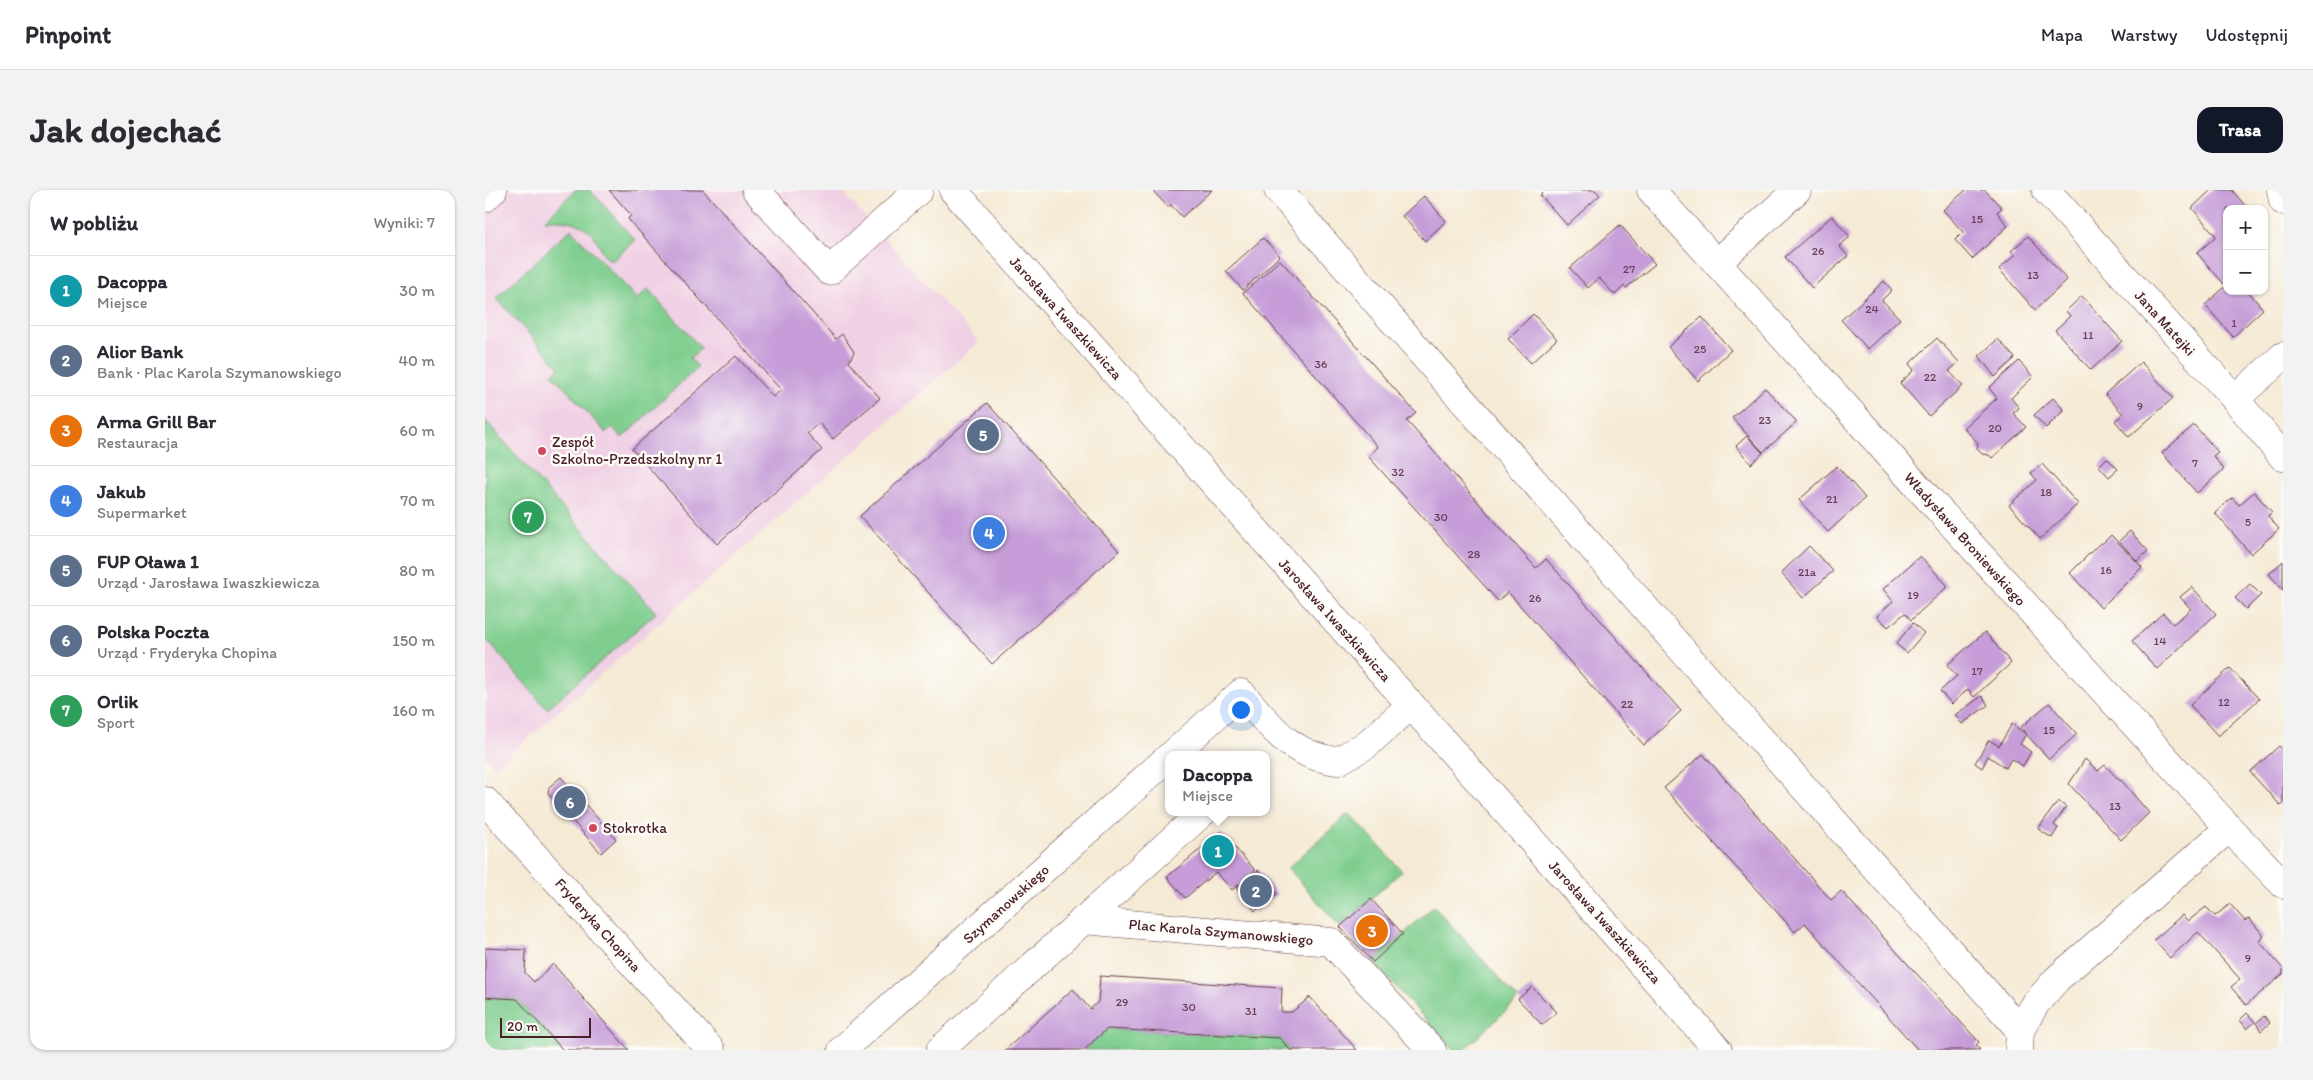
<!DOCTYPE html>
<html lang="pl">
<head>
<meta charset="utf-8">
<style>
	:root { --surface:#fff; --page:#f2f2f3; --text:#2b2b33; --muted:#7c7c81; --line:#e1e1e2; --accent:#111827 }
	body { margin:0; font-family:Itim,sans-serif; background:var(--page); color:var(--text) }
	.controls { position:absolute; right:15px; top:15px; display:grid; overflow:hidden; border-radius:10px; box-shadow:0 1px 4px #0004 }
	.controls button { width:45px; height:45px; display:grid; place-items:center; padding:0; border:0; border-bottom:1px solid var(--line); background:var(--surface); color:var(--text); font:25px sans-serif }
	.scale { position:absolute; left:15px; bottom:12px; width:91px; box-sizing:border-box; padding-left:5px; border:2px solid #4a1f2b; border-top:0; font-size:14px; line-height:18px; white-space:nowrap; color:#4a1f2b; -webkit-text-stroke:4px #fdfcf7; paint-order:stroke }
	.you { position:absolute; left:755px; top:519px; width:18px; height:18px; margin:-12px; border:4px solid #fff; border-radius:50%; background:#1a73e8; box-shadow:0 0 0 8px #1a73e833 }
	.badge { display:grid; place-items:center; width:32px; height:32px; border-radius:50%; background:var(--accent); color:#fff; font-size:16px; font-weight:700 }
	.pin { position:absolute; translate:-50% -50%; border:2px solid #fff; box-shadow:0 1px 5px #0006 }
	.popup { position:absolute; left:680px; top:561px; width:105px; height:65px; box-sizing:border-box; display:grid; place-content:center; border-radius:10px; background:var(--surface); filter:drop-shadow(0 1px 4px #0005); font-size:16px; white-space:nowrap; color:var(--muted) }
	.popup b { font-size:19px; color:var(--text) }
	.popup::after { content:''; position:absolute; left:50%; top:100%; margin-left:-10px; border:10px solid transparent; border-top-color:var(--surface) }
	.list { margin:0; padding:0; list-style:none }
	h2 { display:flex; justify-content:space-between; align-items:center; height:65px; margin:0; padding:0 20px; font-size:21px }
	h2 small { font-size:16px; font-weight:400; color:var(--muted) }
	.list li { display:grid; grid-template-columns:32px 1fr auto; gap:15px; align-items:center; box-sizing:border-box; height:70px; padding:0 20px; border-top:1px solid var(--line) }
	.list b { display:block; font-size:19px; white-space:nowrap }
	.list p { margin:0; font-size:16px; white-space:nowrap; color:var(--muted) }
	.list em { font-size:16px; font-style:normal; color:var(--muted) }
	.map { position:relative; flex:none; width:1798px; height:860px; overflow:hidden; border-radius:15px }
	header { display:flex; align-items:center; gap:30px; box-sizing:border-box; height:70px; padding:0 25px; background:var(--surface); border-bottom:1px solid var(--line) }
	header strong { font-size:24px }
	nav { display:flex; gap:28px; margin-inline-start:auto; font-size:18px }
	.intro { display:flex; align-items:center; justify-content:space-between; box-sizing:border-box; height:120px; padding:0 30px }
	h1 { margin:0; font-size:35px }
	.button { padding:12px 22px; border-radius:15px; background:var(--accent); color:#fff; font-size:18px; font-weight:700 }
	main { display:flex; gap:30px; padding:0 30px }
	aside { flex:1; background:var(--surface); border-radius:15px; box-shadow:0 1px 4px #0004 }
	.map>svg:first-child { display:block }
	.built { fill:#f0d0e4 }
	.green { fill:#7fce8f; stroke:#64765d }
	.building { fill:#c69dd8 }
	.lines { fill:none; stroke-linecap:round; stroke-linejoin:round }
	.minor-casing { stroke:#643d44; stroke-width:29 }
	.minor { stroke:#fff; stroke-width:28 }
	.poi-dot { fill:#d1495b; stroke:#fdfcf7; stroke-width:2 }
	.labels { text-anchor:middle; stroke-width:5; stroke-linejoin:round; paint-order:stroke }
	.number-label { font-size:12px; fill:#693e56 }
	.street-label { font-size:15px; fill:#4a1f2b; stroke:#fdfcf7 }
	.poi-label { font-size:15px; fill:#4a1f2b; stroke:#fdfcf7; text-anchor:start }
</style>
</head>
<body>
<header>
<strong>Pinpoint</strong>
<nav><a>Mapa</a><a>Warstwy</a><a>Udostępnij</a></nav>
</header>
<div class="intro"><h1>Jak dojechać</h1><a class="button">Trasa</a></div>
<main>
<aside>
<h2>W pobliżu<small>Wyniki: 7</small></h2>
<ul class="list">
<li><span class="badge" style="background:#0f9aa8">1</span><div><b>Dacoppa</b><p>Miejsce</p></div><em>30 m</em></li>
<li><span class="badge" style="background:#5c6f8a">2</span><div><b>Alior Bank</b><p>Bank · Plac Karola Szymanowskiego</p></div><em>40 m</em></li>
<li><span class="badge" style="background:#e8710a">3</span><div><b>Arma Grill Bar</b><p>Restauracja</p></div><em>60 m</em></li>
<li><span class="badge" style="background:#3f7fe0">4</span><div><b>Jakub</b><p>Supermarket</p></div><em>70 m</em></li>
<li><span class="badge" style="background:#5c6f8a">5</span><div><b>FUP Oława 1</b><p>Urząd · Jarosława Iwaszkiewicza</p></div><em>80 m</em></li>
<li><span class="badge" style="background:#5c6f8a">6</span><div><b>Polska Poczta</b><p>Urząd · Fryderyka Chopina</p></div><em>150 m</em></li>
<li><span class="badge" style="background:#2e9e5b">7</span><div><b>Orlik</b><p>Sport</p></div><em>160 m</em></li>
</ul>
</aside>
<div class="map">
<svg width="1798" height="860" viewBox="0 0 1798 860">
	<rect width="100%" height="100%" fill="#fdfcf7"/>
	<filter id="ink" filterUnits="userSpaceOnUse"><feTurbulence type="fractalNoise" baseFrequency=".02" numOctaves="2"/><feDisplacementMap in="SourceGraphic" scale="10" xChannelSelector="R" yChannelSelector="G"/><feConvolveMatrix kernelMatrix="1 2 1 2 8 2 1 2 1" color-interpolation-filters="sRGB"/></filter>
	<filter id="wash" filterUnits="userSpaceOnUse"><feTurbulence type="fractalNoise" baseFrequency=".0096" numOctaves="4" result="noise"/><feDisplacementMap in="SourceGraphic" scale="20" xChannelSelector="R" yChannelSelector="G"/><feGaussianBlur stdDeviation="1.12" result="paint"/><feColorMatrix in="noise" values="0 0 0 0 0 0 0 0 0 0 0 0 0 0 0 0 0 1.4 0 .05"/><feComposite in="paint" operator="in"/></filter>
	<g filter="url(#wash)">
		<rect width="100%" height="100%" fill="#f5ead5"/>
		<!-- built -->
		<path class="built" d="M 0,0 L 356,0 L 494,152 L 10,577 L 0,566 Z"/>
		<!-- green -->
		<g class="green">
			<path d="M 90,0 L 105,0 L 150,50 L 127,71 C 117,67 116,57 111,49 C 99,31 78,29 60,30 Z"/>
			<path d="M 86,39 L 152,109 L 163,99 L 216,158 L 205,168 L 213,177 L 137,248 L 127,237 L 121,243 L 67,184 L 74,177 L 11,108 Z"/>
			<path d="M 0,230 L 171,423 L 62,519 L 0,448 Z"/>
			<path d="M 864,623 L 917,681 L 855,737 L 803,678 Z"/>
			<path d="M 949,716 L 1033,809 L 979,860 L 969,860 L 888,772 Z"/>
			<path d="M 0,807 L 32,809 L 78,860 L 0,860 Z"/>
			<path d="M 622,839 L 795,848 L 805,860 L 599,860 Z"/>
		</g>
		<g id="blocks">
			<!-- building -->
			<g class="building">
				<path d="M 124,0 L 218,0 L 351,149 L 357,144 L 369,162 L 364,172 L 395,208 L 348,249 L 334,233 L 322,243 L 337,260 L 232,354 L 147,259 L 251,166 L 288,207 L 296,200 L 143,29 L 146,25 Z"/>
				<path d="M 667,0 L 727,0 L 697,27 L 686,15 L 683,17 Z"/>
				<path d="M 1060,0 L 1110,0 L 1115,5 L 1082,35 L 1055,5 Z"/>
				<path d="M 1481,0 L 1500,0 L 1517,18 L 1512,22 L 1523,36 L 1487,69 L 1470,50 L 1478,42 L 1458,20 Z"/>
				<path d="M 1726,0 L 1747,0 L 1763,19 L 1742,19 L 1742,92 L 1739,94 L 1712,63 L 1731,46 L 1707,18 Z"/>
				<path d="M 939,6 L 961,31 L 940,51 L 917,26 Z"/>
				<path d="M 1347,26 L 1365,47 L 1354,56 L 1363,66 L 1327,98 L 1300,67 Z"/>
				<path d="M 1135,35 L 1170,74 L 1141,98 L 1139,96 L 1130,105 L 1114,88 L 1103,98 L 1085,78 Z"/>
				<path d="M 1543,46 L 1582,90 L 1550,120 L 1514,79 L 1530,65 L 1526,61 Z"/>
				<path d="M 778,48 L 795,66 L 758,100 L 741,81 Z"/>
				<path d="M 795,70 L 931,223 L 922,231 L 1051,378 L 1061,369 L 1196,521 L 1159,555 L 1023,402 L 1013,411 L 883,266 L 893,257 L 758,103 Z"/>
				<path d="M 1399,91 L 1407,100 L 1397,110 L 1415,129 L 1383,159 L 1356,130 Z"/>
				<path d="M 1742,95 L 1742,101 L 1763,101 L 1778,119 L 1748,147 L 1720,115 Z"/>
				<path d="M 1597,106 L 1637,151 L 1606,180 L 1570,140 L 1585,126 L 1581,121 Z"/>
				<path d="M 1048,124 L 1072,149 L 1046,173 L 1023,149 Z"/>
				<path d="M 1217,127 L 1246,160 L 1213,191 L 1183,157 Z"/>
				<path d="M 1452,148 L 1474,172 L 1464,181 L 1478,196 L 1444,226 L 1415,193 L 1429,180 L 1424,174 Z"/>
				<path d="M 1513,149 L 1530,168 L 1510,187 L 1494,166 Z"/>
				<path d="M 1534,171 L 1548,187 L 1526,208 L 1534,218 L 1528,223 L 1541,237 L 1507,268 L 1504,265 L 1497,264 L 1492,259 L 1493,253 L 1479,238 L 1512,208 L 1504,198 Z"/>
				<path d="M 1656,172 L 1688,208 L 1644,247 L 1630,231 L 1638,224 L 1620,204 Z"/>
				<path d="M 1280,198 L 1312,232 L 1278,262 L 1247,228 Z"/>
				<path d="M 1568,208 L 1579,220 L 1561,238 L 1549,225 Z"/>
				<path d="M 502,213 L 634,361 L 507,474 L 375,326 Z"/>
				<path d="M 1709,235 L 1733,262 L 1728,266 L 1739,279 L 1712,303 L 1677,263 Z"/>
				<path d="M 1262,246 L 1278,263 L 1266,274 L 1251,256 Z"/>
				<path d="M 1622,268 L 1633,279 L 1624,287 L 1614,276 Z"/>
				<path d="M 1557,274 L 1593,314 L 1555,349 L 1524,315 L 1552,290 L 1546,283 Z"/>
				<path d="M 1352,276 L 1380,308 L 1343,342 L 1314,310 Z"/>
				<path d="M 1769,302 L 1787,322 L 1783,326 L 1794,339 L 1766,364 L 1730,323 L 1747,308 L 1754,315 Z"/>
				<path d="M 1645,341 L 1663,361 L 1652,371 L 1634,351 Z"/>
				<path d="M 1626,345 L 1657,377 L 1616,418 L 1585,383 L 1616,352 L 1617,354 Z"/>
				<path d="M 1324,356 L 1348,381 L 1318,408 L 1296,383 Z"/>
				<path d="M 1435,366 L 1463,396 L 1426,430 L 1420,423 L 1403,437 L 1392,426 L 1408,411 L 1398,399 Z"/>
				<path d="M 1798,371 L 1798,400 L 1784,384 Z"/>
				<path d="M 1765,394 L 1776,405 L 1761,419 L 1750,408 Z"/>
				<path d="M 1707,397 L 1731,424 L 1672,479 L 1647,451 L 1678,423 L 1688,434 L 1706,419 L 1695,407 Z"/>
				<path d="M 1428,433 L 1439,443 L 1422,463 L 1411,454 Z"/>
				<path d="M 1500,442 L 1526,473 L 1489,507 L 1483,499 L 1467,514 L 1455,501 L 1472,486 L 1462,475 Z"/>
				<path d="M 1745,478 L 1774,509 L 1733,546 L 1705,515 Z"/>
				<path d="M 1497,506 L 1503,515 L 1477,534 L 1470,525 Z"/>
				<path d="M 1564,513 L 1592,544 L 1564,569 L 1541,544 L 1535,554 L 1546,562 L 1538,576 L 1526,569 L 1521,578 L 1503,566 L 1497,578 L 1490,573 L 1504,550 L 1514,556 L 1527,534 L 1541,544 L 1536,537 Z"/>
				<path d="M 1794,556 L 1798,560 L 1798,614 L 1796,616 L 1765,582 Z"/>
				<path d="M 1218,564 L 1346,710 L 1356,701 L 1494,852 L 1491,855 L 1495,860 L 1433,860 L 1320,733 L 1310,742 L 1179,598 Z"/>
				<path d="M 1600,569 L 1613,581 L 1620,575 L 1635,591 L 1636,590 L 1664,623 L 1636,650 L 1584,594 Z"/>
				<path d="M 76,587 L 131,649 L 116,663 L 63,603 L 64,597 Z"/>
				<path d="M 1573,611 L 1581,617 L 1569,635 L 1573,638 L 1567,648 L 1553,639 Z"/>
				<path d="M 736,642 L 770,680 L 747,700 L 731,682 L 700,708 L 682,687 Z"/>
				<path d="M 773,680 L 792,704 L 770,721 L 751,698 Z"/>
				<path d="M 886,709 L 918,744 L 888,772 L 855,737 Z"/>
				<path d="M 1745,714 L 1760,731 L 1764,728 L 1779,746 L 1774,751 L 1798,779 L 1798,784 L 1761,815 L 1746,797 L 1755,789 L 1713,742 L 1685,768 L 1669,750 L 1697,725 L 1703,731 L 1721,717 L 1730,726 Z"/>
				<path d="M 0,758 L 41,760 L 40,783 L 49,792 L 68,774 L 144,860 L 78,860 L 32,809 L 0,807 Z"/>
				<path d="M 615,786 L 797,798 L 796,822 L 807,822 L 825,807 L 872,860 L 805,860 L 795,848 L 622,839 L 599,860 L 520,860 L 588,799 L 605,819 L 613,812 Z"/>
				<path d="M 1047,797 L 1072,822 L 1057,835 L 1033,809 Z"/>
				<path d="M 1762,823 L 1770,832 L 1762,839 L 1755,830 Z"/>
				<path d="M 1779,826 L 1785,833 L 1776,841 L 1771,833 Z"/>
			</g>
		</g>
	</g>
	<g filter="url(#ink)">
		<use href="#blocks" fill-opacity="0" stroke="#643d44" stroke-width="1"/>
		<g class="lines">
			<defs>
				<g id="minor">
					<path d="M 271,0 L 344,81 L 434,0"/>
					<path d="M 468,0 L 1233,860"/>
					<path d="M 793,0 L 1249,519 L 1535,840"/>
					<path d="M 1166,0 L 1433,297 L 1744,638 L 1798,694"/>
					<path d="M 1561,0 L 1750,209 L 1798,267"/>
					<path d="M 1796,0 L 1798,11"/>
					<path d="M 0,8 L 8,0"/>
					<path d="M 1232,73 L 1312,0"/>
					<path d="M 1750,209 L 1798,166"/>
					<path d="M 687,565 L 756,503 C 786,536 805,566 853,571 L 881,555 L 926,515"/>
					<path d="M 0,611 L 226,860"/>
					<path d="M 598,730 L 846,752 L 947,860"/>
					<path d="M 357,860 L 684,567"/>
					<path d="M 455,860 L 718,622"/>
					<path d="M 1534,860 L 1535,840 L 1551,813 L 1572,789 L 1744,638"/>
				</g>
			</defs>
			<!-- minor casing -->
			<use href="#minor" class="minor-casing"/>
			<!-- minor -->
			<use href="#minor" class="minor"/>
		</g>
	</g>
	<!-- markers -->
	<g class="poi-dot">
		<circle cx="57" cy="261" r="5"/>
		<circle cx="108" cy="638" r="5"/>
	</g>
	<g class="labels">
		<!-- number labels -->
		<g class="number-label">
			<text x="1492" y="33">15</text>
			<text x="1333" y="65">26</text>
			<text x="1144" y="83">27</text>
			<text x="1548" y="89">13</text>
			<text x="1387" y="123">24</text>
			<text x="1749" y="137">1</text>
			<text x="1603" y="149">11</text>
			<text x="1215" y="163">25</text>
			<text x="836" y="178">36</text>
			<text x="1445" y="191">22</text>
			<text x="1655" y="220">9</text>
			<text x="1280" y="234">23</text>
			<text x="1510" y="242">20</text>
			<text x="1710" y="277">7</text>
			<text x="913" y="286">32</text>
			<text x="1561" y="306">18</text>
			<text x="1347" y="313">21</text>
			<text x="956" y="331">30</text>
			<text x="1763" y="336">5</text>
			<text x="989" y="368">28</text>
			<text x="1621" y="384">16</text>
			<text x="1322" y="386">21a</text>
			<text x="1428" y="409">19</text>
			<text x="1050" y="412">26</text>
			<text x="1675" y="455">14</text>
			<text x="1492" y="485">17</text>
			<text x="1739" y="516">12</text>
			<text x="1142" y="518">22</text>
			<text x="1564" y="544">15</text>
			<text x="1630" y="620">13</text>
			<text x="1763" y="772">9</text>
			<text x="637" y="816">29</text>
			<text x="704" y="821">30</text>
			<text x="766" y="825">31</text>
		</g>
		<!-- street labels -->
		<g class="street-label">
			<text transform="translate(581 128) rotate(48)" y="5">Jarosława Iwaszkiewicza</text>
			<text transform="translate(1680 133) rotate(48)" y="5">Jana Matejki</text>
			<text transform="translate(1480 349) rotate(48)" y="5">Władysława Broniewskiego</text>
			<text transform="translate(850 430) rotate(48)" y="5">Jarosława Iwaszkiewicza</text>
			<text transform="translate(521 714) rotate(-42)" y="5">Szymanowskiego</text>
			<text transform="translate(1120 732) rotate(48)" y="5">Jarosława Iwaszkiewicza</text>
			<text transform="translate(113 735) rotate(48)" y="5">Fryderyka Chopina</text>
			<text transform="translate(736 742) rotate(5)" y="5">Plac Karola Szymanowskiego</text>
		</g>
		<!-- poi labels -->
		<g class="poi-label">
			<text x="67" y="257">Zespół<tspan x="67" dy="17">Szkolno-Przedszkolny nr 1</tspan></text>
			<text x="118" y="643">Stokrotka</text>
		</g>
	</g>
</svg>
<div class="controls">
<button>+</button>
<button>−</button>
</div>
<div class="scale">20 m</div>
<div class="you"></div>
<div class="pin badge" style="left:733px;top:661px;background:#0f9aa8">1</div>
<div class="popup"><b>Dacoppa</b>Miejsce</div>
<div class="pin badge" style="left:771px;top:701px;background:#5c6f8a">2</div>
<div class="pin badge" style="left:887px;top:741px;background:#e8710a">3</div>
<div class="pin badge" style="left:504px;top:343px;background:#3f7fe0">4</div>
<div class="pin badge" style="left:498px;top:245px;background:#5c6f8a">5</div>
<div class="pin badge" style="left:85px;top:612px;background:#5c6f8a">6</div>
<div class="pin badge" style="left:43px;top:327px;background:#2e9e5b">7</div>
</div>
</main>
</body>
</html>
